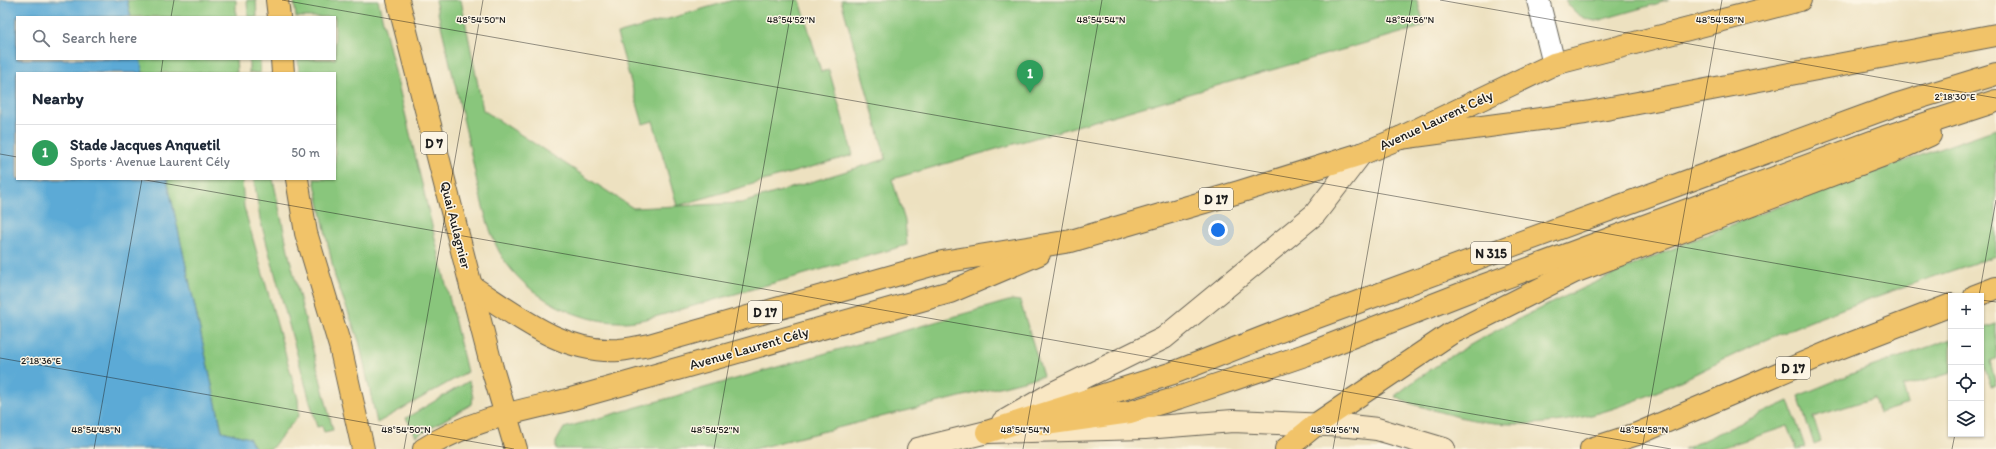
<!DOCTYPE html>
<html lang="en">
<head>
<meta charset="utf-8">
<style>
	:root { --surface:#fff; --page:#f2f2f3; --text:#1f2937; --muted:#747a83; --line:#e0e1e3; --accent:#2563eb }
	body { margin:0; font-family:Itim,sans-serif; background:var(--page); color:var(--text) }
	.controls { position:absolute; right:12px; bottom:12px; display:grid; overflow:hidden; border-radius:0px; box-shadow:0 1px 3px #0004 }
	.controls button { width:36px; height:36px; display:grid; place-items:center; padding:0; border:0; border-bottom:1px solid var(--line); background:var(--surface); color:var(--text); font:20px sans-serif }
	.you { position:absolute; left:1218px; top:230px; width:14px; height:14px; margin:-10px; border:3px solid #fff; border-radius:50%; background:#1a73e8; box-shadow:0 0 0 6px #1a73e833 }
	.badge { display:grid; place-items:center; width:26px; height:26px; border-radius:50%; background:var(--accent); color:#fff; font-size:13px; font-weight:700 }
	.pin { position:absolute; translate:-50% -33px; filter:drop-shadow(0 1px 2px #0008) }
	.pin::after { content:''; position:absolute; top:21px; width:14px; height:12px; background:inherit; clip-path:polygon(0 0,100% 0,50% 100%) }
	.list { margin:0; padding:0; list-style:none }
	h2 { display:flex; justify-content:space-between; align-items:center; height:52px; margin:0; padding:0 16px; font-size:17px }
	h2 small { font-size:13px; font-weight:400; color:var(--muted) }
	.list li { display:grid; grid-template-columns:26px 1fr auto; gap:12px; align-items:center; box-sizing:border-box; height:56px; padding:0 16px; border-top:1px solid var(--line) }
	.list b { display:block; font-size:15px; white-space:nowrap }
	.list p { margin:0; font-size:13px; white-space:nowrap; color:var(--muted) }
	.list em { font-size:13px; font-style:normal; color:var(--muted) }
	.icon { flex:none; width:22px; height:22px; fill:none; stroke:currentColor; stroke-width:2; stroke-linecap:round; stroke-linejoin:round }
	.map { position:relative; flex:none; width:1996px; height:449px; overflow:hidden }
	.search { position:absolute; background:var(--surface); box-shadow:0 1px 3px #0004; left:16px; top:16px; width:320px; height:44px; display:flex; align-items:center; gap:10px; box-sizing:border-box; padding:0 14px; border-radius:0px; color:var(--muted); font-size:15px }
	.panel { position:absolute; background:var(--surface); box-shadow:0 1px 3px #0004; left:16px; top:72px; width:320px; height:108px; border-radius:0px }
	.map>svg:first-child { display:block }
	.green { fill:#89c67c; stroke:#52714c }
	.water { fill:#5caad6; stroke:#3c6379 }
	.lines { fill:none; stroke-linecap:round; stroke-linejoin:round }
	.street-casing { stroke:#656155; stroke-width:24 }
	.secondary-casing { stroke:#656155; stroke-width:24 }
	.primary-casing { stroke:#656155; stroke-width:24 }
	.highway-casing { stroke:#656155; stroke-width:24 }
	.street { stroke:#fff; stroke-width:22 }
	.secondary { stroke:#f9e7c3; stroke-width:22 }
	.primary { stroke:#f1c369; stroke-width:22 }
	.highway { stroke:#f1c369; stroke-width:22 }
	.ticks { fill:none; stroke:#1c1c1c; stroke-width:1; stroke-opacity:0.45 }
	.labels { text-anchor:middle; stroke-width:3; stroke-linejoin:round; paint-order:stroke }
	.shield { fill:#fcf5e5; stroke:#5f5d58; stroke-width:1 }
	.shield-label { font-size:13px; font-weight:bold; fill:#1c1c1c }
	.street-label { font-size:14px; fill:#1c1c1c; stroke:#fcf5e5 }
	.ticks-label { font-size:10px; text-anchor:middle; fill:#1c1c1c; stroke:#fcf5e5; stroke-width:3; stroke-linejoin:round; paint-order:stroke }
</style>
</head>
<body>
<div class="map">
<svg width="1996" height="449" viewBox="0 0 1996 449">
	<rect width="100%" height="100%" fill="#fcf5e5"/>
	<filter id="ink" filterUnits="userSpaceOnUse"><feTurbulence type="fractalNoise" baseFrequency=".025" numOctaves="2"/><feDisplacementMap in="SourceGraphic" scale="8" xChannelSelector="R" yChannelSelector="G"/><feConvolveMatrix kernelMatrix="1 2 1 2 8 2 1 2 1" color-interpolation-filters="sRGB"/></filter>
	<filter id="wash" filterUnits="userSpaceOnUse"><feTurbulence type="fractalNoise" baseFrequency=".012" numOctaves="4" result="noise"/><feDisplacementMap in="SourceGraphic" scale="16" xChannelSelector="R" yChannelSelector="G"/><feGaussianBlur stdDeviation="0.9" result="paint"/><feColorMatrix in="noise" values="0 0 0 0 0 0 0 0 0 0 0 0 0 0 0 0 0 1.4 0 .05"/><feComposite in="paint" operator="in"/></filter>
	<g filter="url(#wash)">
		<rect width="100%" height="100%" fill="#ede1c0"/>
		<!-- green -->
		<g class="green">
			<path d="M 127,0 L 236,0 L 236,17 L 131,17 Z"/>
			<path d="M 247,0 L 256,0 L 257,17 L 248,17 Z"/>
			<path d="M 294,0 L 378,0 L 467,372 L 377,423 L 359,341 L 335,277 L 314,179 L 335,179 L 335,73 L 299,73 L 298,59 L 335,59 L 335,17 L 296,17 Z"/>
			<path d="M 435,0 L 461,0 L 483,110 L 633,208 L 742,203 L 886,159 L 841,0 L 1417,0 L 1425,26 L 892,179 L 905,221 L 907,245 L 658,316 C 646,319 634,322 622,322 C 572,323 515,290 495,243 C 481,209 475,171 467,135 C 456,90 446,45 435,0 Z"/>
			<path d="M 733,0 L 800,0 L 821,72 L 829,70 L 853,155 L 677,206 L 653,121 L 643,124 L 617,34 Z"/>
			<path d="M 1565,0 L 1670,0 L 1596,21 C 1581,19 1573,12 1565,0 Z"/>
			<path d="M 140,59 L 236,59 L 237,73 L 143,73 Z"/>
			<rect x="249" y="59" width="11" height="14"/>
			<path d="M 1996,129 L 1996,256 C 1924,280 1852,303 1782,333 C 1684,374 1608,433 1495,423 C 1463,420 1433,410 1403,401 L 1395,396 C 1450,351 1517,319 1581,289 C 1716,226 1856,178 1996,129 Z"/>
			<path d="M 167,179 L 242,179 L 244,207 L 298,399 L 299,415 L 271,449 L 256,449 L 249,438 L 222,431 Z"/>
			<path d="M 254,179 L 273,179 L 289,255 L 333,430 L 324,432 L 322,426 L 317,427 L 260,219 Z"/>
			<path d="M 1012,300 L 1020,301 L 1043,376 L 754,449 L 556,449 L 556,442 L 564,428 Z"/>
			<path d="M 1996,324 L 1996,358 L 1990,361 L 1996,385 L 1991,386 L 1981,357 L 1981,329 Z"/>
			<path d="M 1951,339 L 1951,373 L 1903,387 L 1908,404 L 1879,413 L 1874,398 L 1813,417 L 1821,441 L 1814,444 L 1798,396 L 1854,373 Z"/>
			<path d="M 469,381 L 473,397 L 472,404 L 416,436 L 406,418 Z"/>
			<path d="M 1789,401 L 1805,447 L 1797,449 L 1788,426 L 1718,449 L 1684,449 Z"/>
		</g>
		<!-- water -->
		<path class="water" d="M 0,0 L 127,0 L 131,17 L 17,17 L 17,59 L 140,59 L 143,73 L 17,73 L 17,179 L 167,179 L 222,431 L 249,438 L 256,449 L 0,449 Z"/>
	</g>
	<g filter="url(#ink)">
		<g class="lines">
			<defs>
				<path id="street" d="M 1538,0 L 1554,64"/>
				<g id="secondary">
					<path d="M 1003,422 L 1053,393 L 1164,338 L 1315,214 L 1361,154"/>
					<path d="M 918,449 L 987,432 L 1145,428 L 1233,421 L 1350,426 L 1377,429 L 1444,449"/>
				</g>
				<g id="primary">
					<path d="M 277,0 L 279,17"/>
					<path d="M 398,0 L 492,368 L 516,449"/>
					<path d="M 282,59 L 283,73"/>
					<path d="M 297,179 L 306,233 L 340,346 L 363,449"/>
					<path d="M 471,286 C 516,315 563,354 619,350 C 629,349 639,347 649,345 L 942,262 L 1071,241 L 1239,192 L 1361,154 L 1400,138 L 1554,64 L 1800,0"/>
					<path d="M 1975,296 L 1996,288"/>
					<path d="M 424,449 C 467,421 519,411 567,400 L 950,292 L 1039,254"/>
					<path d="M 1591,449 L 1637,434 L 1834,350 L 1951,305"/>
				</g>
				<g id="highway">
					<path d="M 1400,138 L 1585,113 L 1996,35"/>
					<path d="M 1045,424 L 1130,412 L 1181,397 L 1305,355 L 1474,289 L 1885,137 L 1996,101"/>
					<path d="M 987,432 L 1173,373 L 1298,324 L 1895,105 L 1996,74"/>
					<path d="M 1286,449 L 1318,423 L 1450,334 L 1574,272 L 1892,152 L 1930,135"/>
				</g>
			</defs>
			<!-- street casing -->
			<use href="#street" class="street-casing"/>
			<!-- secondary casing -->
			<use href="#secondary" class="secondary-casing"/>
			<!-- primary casing -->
			<use href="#primary" class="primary-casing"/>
			<!-- highway casing -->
			<use href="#highway" class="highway-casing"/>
			<!-- street -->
			<use href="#street" class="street"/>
			<!-- secondary -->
			<use href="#secondary" class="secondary"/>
			<!-- primary -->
			<use href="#primary" class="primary"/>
			<!-- highway -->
			<use href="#highway" class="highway"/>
		</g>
	</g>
	<!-- ticks -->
	<path class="ticks" d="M 282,0 L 1961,296M 1440,0 L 1996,98M 171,17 L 174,0M 161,73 L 163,59M 0,154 L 17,157M 140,179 L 1671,449M 1979,296 L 1996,200M 1981,300 L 1996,302M 0,358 L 514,449M 94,449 L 142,179M 404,449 L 483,0M 714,449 L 793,0M 1023,449 L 1102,0M 1333,449 L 1412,0M 1642,449 L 1722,0M 1952,449 L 1955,434"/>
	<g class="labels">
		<!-- shield labels -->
		<g class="shield">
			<rect x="421" y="132" width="26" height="22" rx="3"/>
			<rect x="1199" y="188" width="34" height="22" rx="3"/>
			<rect x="1471" y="242" width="40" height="22" rx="3"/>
			<rect x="748" y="301" width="34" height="22" rx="3"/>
			<rect x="1776" y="357" width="34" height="22" rx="3"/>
		</g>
		<g class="shield-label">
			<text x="434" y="148">D 7</text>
			<text x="1216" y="204">D 17</text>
			<text x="1491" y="258">N 315</text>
			<text x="765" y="317">D 17</text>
			<text x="1793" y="373">D 17</text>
		</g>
		<!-- street labels -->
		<g class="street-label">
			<text transform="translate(1436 120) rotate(-25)" y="5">Avenue Laurent Cély</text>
			<text transform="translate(456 225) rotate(76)" y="5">Quai Aulagnier</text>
			<text transform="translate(749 348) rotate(-16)" y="5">Avenue Laurent Cély</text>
		</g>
	</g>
	<g class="ticks-label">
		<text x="1720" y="23">48°54'58"N</text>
		<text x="481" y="23">48°54'50"N</text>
		<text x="791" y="23">48°54'52"N</text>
		<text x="1101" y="23">48°54'54"N</text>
		<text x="1410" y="23">48°54'56"N</text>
		<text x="1955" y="100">2°18'30"E</text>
		<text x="41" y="364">2°18'36"E</text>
		<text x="96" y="433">48°54'48"N</text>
		<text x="406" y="433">48°54'50"N</text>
		<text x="715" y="433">48°54'52"N</text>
		<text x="1025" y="433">48°54'54"N</text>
		<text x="1335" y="433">48°54'56"N</text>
		<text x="1644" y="433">48°54'58"N</text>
	</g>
</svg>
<div class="controls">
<button>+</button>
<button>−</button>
<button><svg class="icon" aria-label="locate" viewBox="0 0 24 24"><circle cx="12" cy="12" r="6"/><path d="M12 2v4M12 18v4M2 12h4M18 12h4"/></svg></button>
<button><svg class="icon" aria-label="layers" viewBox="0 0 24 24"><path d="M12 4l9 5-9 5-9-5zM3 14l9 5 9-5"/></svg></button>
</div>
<div class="you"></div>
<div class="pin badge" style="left:1030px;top:93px;background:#2e9e5b">1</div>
<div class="search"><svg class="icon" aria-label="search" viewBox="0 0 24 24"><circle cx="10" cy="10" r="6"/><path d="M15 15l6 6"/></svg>Search here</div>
<section class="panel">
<h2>Nearby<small></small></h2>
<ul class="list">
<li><span class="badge" style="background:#2e9e5b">1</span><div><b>Stade Jacques Anquetil</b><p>Sports · Avenue Laurent Cély</p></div><em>50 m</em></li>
</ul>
</section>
</div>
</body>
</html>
